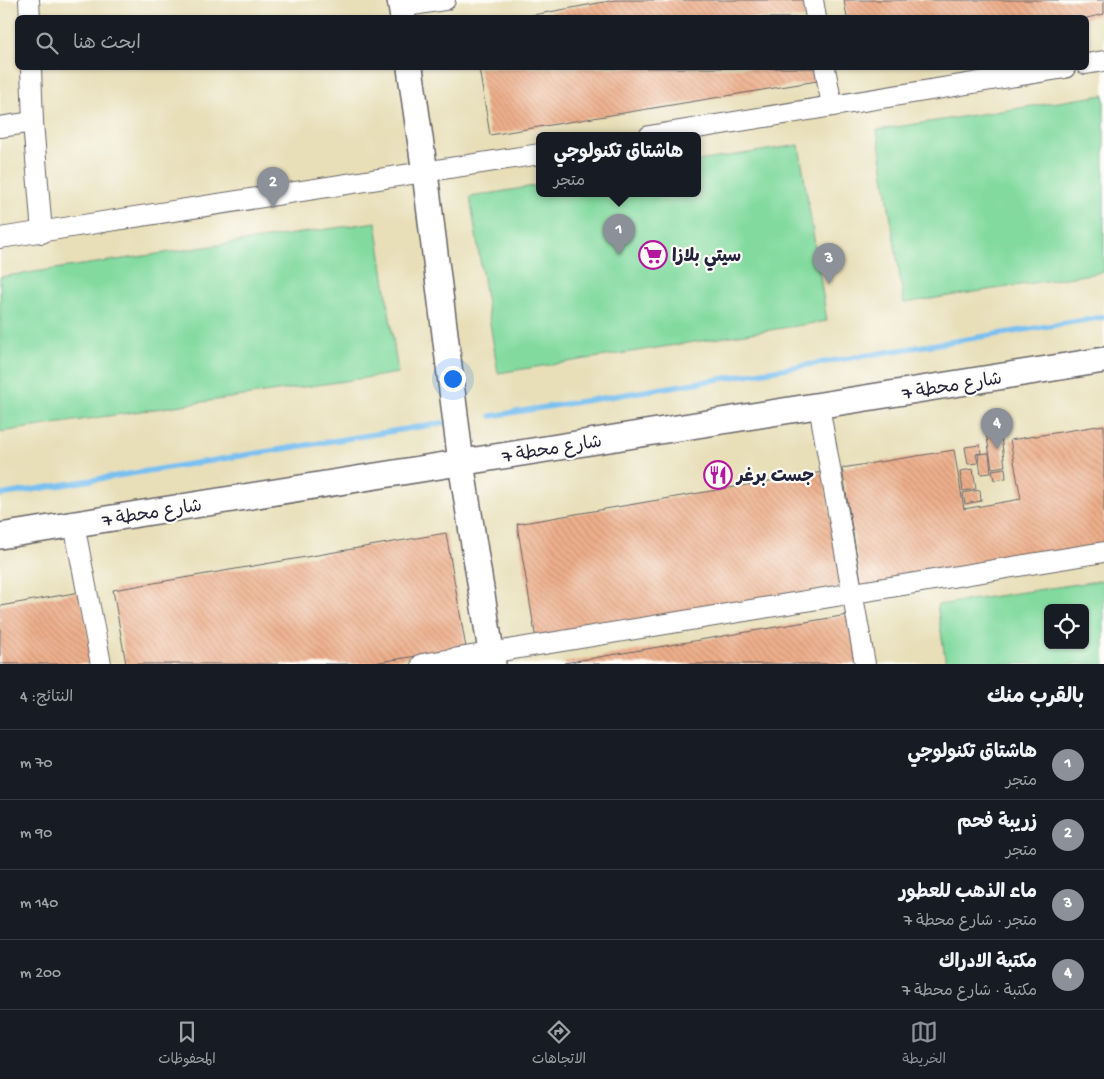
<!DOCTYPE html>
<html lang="ar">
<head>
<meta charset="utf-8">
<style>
	:root { --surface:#171b24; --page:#20242c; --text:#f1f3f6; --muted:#9ea1a6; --line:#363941; --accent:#8c9099 }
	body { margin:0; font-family:"Gochi Hand","Playpen Sans Arabic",sans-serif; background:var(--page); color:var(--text); direction:rtl }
	.controls { position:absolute; right:15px; bottom:15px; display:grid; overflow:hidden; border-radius:8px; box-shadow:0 1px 4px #0004 }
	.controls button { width:45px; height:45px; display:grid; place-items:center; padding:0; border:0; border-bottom:1px solid var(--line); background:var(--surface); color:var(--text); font:25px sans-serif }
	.you { position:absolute; left:452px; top:378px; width:18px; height:18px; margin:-12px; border:4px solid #fff; border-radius:50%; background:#1a73e8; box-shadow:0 0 0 8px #1a73e833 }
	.badge { display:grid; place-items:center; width:32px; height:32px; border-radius:50%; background:var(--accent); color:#fff; font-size:16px; font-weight:700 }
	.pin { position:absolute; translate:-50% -41px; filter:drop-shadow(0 1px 2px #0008) }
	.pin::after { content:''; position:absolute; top:26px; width:18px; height:15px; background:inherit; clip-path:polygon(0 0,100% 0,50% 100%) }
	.popup { position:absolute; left:536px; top:132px; width:165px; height:65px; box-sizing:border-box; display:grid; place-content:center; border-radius:8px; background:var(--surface); filter:drop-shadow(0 1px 4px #0005); font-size:16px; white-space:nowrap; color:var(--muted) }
	.popup b { font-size:19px; color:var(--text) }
	.popup::after { content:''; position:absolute; left:50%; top:100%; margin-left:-10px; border:10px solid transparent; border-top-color:var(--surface) }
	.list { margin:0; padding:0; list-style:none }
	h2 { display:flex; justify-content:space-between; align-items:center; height:65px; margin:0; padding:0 20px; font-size:21px }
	h2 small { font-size:16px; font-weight:400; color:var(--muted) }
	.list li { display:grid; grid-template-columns:32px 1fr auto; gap:15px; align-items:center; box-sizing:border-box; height:70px; padding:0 20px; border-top:1px solid var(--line) }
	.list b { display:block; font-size:19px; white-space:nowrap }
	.list p { margin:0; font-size:16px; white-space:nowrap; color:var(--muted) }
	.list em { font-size:16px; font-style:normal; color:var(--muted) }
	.icon { flex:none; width:28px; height:28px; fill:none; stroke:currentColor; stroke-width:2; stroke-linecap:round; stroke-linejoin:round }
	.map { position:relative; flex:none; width:1104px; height:664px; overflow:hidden; direction:ltr }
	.search { position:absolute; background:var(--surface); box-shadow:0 1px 4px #0004; left:15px; right:15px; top:15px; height:55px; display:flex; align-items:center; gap:12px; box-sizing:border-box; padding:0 18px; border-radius:8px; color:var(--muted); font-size:19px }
	.sheet { height:345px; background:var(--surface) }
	nav { display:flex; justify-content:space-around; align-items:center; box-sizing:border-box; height:70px; border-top:1px solid var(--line); background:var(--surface); font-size:14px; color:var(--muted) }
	nav a { display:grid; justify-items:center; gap:2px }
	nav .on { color:var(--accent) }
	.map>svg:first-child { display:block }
	.pitch { fill:#82da9f; stroke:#527e6d; fill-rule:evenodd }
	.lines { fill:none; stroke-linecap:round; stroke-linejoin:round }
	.stream { stroke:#79bff0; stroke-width:5.5 }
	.building { fill:url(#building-back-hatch) }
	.minor-casing { stroke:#676467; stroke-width:22 }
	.tertiary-casing { stroke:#676467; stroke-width:28 }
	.minor { stroke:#fff; stroke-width:20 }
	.tertiary { stroke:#fff; stroke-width:25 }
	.labels { text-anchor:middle; stroke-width:4.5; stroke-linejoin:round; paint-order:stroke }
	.poi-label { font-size:18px; font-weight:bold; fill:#22223b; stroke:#fdfcf7; text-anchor:start }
	.street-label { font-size:18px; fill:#22223b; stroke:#fdfcf7 }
</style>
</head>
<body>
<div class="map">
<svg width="1104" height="664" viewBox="0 0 1104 664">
	<defs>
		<pattern id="building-back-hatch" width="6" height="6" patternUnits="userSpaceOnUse" patternTransform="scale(1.25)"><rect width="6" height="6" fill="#edae8a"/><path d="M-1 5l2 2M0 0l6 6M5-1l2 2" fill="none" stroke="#cb9578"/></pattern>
	</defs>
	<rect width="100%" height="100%" fill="#fdfcf7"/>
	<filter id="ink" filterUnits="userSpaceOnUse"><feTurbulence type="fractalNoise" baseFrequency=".02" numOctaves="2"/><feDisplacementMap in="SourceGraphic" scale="10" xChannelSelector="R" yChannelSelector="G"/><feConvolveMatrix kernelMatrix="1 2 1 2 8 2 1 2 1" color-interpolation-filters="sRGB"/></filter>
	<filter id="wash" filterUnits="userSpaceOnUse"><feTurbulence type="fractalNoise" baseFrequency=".0096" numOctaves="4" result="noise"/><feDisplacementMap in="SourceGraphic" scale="20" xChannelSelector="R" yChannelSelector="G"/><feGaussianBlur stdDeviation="1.12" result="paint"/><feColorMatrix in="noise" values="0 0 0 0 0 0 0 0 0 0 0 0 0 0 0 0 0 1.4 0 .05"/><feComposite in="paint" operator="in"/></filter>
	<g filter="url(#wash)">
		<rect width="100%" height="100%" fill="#e8dfb9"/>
		<!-- pitch -->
		<g class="pitch">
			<path d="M 1104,95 L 1104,272 L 904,303 L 877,130 Z"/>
			<path d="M 799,145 L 827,321 L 498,373 L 470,197 L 540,185 L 540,194 L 698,194 L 698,161 Z"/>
			<path d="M 376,222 L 398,373 L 0,432 L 0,277 Z"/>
			<path d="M 1104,580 L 1104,664 L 946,664 L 937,605 ZM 1048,608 L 1085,608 L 1085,645 L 1048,645 Z"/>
		</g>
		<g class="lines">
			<!-- stream -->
			<g class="stream">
				<path d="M 491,416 L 1104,317"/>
				<path d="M 0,495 L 443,423"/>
			</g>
		</g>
		<g id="blocks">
			<!-- building -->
			<g class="building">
				<path d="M 615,0 L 803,0 L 806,18 L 517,18 Z"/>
				<path d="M 844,0 L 1104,0 L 1104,14 L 1087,18 L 847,18 Z"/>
				<path d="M 479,68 L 815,68 L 817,81 L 490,135 Z"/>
				<path d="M 1104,425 L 1104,547 L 862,587 L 842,468 L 954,450 L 964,509 L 1021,499 L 1010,440 Z"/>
				<path d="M 1000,430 L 1005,466 L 992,468 L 986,432 Z"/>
				<path d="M 980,445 L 981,453 L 976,454 L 978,463 L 968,464 L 965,447 Z"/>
				<path d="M 989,453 L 991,473 L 981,474 L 978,454 Z"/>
				<path d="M 1005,468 L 1006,478 L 994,480 L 992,470 Z"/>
				<path d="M 973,469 L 976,489 L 963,491 L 960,471 Z"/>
				<path d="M 823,472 L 842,588 L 536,640 L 517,524 Z"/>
				<path d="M 980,490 L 981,501 L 965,504 L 963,493 Z"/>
				<path d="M 446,533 L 466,648 L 367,664 L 126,664 L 113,590 Z"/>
				<path d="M 80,592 L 93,664 L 0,664 L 0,606 Z"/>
				<path d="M 853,614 L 861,664 L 564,664 L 564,663 Z"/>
			</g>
		</g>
	</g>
	<g filter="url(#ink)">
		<use href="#blocks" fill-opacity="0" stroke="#676467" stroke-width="1"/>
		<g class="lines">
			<defs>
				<g id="minor">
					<path d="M 29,0 L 30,18"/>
					<path d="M 813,0 L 816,18"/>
					<path d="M 402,7 L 445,0"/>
					<path d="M 1086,64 L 1104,61"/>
					<path d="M 31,68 L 33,122 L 42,233"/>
					<path d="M 825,68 L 832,106"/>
					<path d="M 0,127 L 33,122"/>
					<path d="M 649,136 L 1065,68"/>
					<path d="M 0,238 L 540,154"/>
					<path d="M 819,406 L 865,664"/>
					<path d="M 74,524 L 101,664"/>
					<path d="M 422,664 L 1104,552"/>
				</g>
				<g id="tertiary">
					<path d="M 400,0 L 403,18"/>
					<path d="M 410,68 L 425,173 L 461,463 L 493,664"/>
					<path d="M 0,536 L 1104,360"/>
				</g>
			</defs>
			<!-- minor casing -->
			<use href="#minor" class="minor-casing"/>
			<!-- tertiary casing -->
			<use href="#tertiary" class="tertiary-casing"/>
			<!-- minor -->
			<use href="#minor" class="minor"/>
			<!-- tertiary -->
			<use href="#tertiary" class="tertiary"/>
		</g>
	</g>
	<!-- icons -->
	<defs>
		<symbol id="supermarket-ring" viewBox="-11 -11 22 22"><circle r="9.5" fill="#fdfcf7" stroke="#b5179e" stroke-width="1.5"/><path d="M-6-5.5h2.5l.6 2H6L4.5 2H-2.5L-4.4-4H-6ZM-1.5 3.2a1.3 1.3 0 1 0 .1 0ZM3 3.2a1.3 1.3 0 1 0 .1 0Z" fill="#b5179e"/></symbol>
		<symbol id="restaurant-ring" viewBox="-11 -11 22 22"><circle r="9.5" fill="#fdfcf7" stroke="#b5179e" stroke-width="1.5"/><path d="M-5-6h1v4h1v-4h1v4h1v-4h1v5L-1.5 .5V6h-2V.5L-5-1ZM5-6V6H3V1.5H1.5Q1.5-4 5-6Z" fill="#b5179e"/></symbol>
	</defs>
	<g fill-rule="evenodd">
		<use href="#supermarket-ring" x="637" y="239" width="32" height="32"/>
		<use href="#restaurant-ring" x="702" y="459" width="32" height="32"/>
	</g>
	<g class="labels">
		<!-- poi labels -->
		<g class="poi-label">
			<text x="672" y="261">سيتي بلازا</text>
			<text x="737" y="481">جست برغر</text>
		</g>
		<!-- street labels -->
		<g class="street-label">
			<text transform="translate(952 385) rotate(-9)" y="6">شارع محطة 7</text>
			<text transform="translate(552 448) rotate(-9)" y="6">شارع محطة 7</text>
			<text transform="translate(152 512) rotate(-9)" y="6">شارع محطة 7</text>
		</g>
	</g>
</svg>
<div class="controls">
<button><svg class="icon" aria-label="locate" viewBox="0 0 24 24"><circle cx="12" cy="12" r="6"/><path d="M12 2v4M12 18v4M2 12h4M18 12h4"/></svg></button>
</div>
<div class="you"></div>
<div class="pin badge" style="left:619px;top:255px">1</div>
<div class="popup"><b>هاشتاق تكنولوجي</b>متجر</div>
<div class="pin badge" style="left:273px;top:208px">2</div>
<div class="pin badge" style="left:829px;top:284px">3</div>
<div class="pin badge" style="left:997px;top:449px">4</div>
<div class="search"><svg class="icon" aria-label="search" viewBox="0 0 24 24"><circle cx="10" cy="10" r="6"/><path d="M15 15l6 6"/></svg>ابحث هنا</div>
</div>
<section class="sheet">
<h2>بالقرب منك<small>النتائج: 4</small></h2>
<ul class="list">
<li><span class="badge">1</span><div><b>هاشتاق تكنولوجي</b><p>متجر</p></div><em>70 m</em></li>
<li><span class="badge">2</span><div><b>زريبة فحم</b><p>متجر</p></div><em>90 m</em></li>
<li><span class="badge">3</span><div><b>ماء الذهب للعطور</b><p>متجر · شارع محطة 7</p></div><em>140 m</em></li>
<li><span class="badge">4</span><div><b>مكتبة الادراك</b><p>مكتبة · شارع محطة 7</p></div><em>200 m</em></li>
</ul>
</section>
<nav>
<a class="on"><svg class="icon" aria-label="map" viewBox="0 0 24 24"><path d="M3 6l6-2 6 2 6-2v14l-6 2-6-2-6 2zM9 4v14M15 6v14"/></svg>الخريطة</a>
<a><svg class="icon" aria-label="directions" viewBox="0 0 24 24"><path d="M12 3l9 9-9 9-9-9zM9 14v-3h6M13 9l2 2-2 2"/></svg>الاتجاهات</a>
<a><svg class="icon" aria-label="saved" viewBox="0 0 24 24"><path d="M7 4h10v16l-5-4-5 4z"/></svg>المحفوظات</a>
</nav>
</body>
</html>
